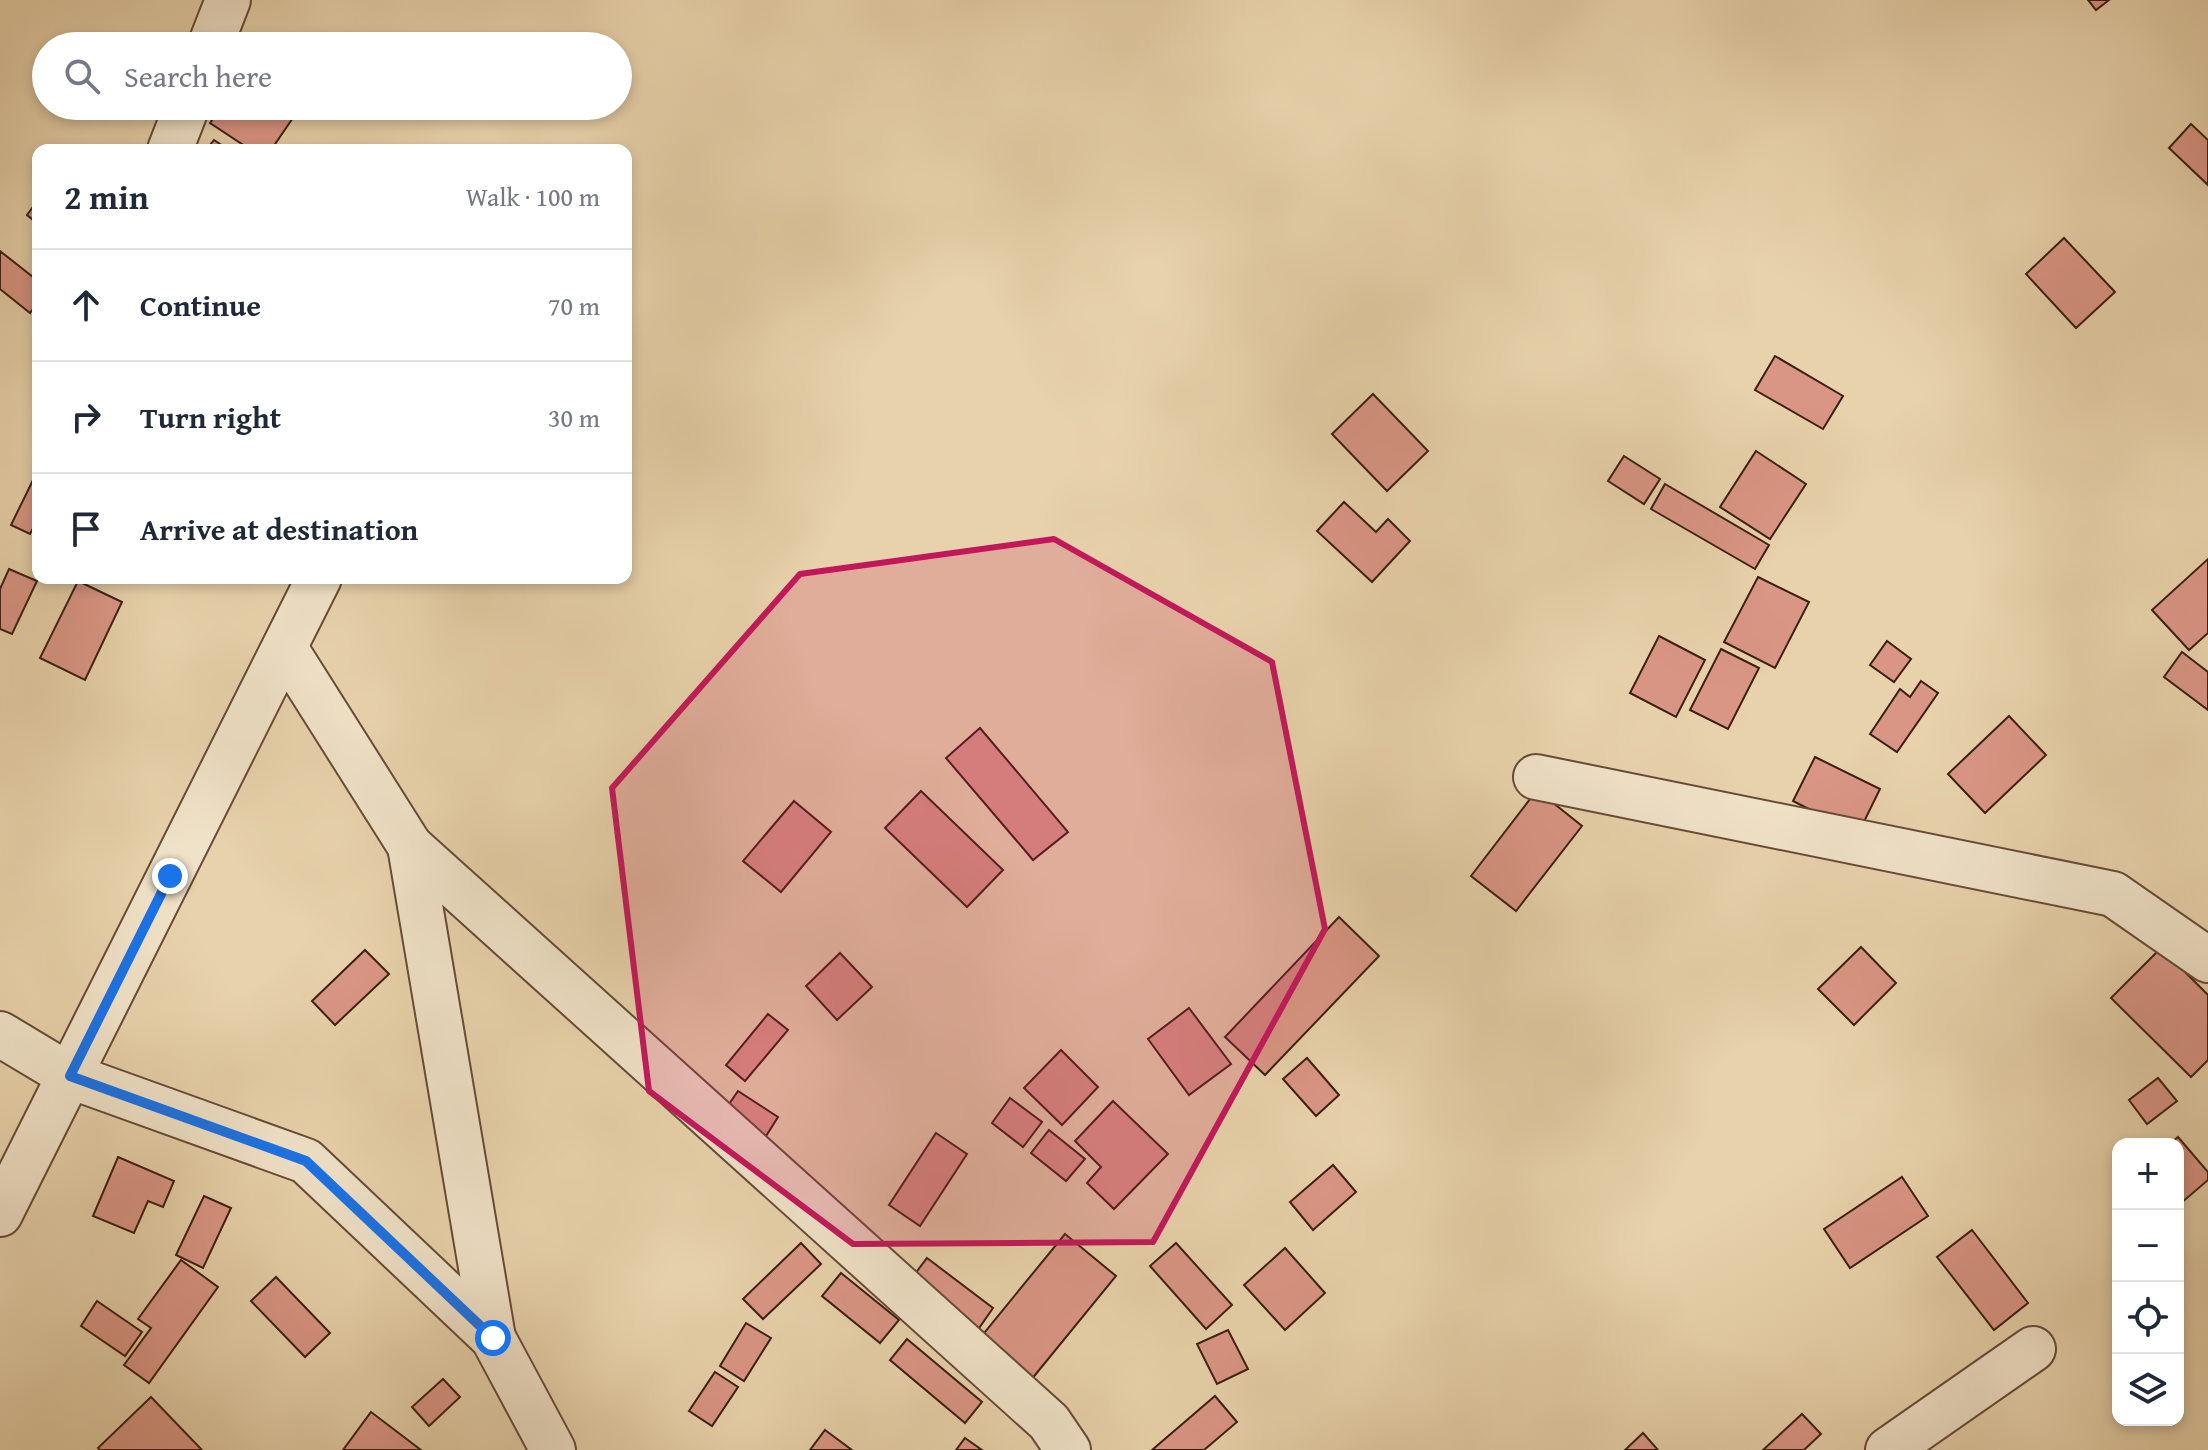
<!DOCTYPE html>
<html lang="en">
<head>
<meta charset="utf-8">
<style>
	:root { --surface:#fff; --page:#f2f2f3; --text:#1f2937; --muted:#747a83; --line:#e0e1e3 }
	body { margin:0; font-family:"Gentium Book Plus",serif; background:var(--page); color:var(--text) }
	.controls { position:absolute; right:24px; bottom:24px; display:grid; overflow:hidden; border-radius:16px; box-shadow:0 4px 12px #0003 }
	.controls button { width:72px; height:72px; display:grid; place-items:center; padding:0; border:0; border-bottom:2px solid var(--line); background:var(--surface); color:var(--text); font:40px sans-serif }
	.stop { position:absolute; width:24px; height:24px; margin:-18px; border:6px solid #1a73e8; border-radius:50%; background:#fff }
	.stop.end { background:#1a73e8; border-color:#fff; box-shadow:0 2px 8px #0008 }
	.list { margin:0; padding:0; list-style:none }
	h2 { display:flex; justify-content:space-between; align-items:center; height:104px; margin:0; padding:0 32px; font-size:34px }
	h2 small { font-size:26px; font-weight:400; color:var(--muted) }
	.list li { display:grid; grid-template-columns:52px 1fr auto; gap:24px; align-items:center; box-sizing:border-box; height:112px; padding:0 32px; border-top:2px solid var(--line) }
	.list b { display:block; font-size:30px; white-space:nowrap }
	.list em { font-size:26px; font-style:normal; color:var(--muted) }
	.icon { flex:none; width:44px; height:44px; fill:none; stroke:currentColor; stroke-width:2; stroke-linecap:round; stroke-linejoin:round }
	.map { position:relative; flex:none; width:2208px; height:1450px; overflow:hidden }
	.search { position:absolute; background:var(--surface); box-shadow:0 4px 12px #0003; left:32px; top:32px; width:600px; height:88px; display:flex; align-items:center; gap:20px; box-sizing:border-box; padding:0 28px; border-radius:44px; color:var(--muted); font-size:30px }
	.panel { position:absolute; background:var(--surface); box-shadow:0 4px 12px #0003; left:32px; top:144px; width:600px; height:440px; border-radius:16px }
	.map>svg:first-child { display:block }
	.building { fill:#da9685; stroke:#3c1e12; stroke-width:2 }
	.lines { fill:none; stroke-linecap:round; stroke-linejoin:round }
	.minor-casing { stroke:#674b38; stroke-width:48 }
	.minor { stroke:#f0e2c8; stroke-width:44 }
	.route { stroke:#1a73e8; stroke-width:10 }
	.marked { fill:#c2185b; fill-opacity:0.2; stroke:#c2185b; stroke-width:6; stroke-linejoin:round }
</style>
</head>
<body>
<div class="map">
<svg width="2208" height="1450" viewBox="0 0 2208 1450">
	<rect width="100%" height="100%" fill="#e8d2ab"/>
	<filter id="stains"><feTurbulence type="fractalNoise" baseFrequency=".0025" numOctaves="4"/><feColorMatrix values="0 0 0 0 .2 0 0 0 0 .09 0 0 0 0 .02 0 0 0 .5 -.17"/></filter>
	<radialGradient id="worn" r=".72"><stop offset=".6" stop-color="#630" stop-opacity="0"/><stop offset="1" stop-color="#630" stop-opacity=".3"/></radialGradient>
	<!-- building -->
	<g class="building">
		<path d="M 2088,0 L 2109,0 L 2096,10 Z"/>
		<path d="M 222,106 L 301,106 L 271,150 L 251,150 L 210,123 Z"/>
		<path d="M 2191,124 L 2208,140 L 2208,185 L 2169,148 Z"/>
		<path d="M 214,140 L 229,150 L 206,150 Z"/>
		<path d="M 38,200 L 38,224 L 27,215 Z"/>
		<path d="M 2064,238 L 2115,292 L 2076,328 L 2026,274 Z"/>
		<path d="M 0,251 L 38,281 L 38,302 L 30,313 L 0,289 Z"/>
		<path d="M 1775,356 L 1843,396 L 1823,429 L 1755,390 Z"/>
		<path d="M 1373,394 L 1428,451 L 1387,491 L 1332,434 Z"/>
		<path d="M 1756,451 L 1806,484 L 1770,539 L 1720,507 Z"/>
		<path d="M 1624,456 L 1660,479 L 1644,504 L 1608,481 Z"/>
		<path d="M 35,476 L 38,477 L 38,519 L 30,534 L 11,525 Z"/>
		<path d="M 1665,484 L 1769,545 L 1755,569 L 1651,509 Z"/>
		<path d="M 1344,502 L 1376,532 L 1388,519 L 1410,541 L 1372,582 L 1317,531 Z"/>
		<path d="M 2208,559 L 2208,633 L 2189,650 L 2152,610 Z"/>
		<path d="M 9,569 L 37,581 L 12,634 L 0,629 L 0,589 Z"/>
		<path d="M 1758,577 L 1809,602 L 1775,668 L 1724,642 Z"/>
		<path d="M 78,581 L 122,602 L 85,680 L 40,658 Z"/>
		<path d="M 1659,636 L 1705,660 L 1676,717 L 1630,693 Z"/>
		<path d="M 1887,641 L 1911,659 L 1894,682 L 1870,665 Z"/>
		<path d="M 1721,649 L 1759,668 L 1728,729 L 1690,710 Z"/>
		<path d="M 2182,652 L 2208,672 L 2208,710 L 2164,677 Z"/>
		<path d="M 1921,681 L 1938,693 L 1897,752 L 1870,734 L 1900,689 L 1910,697 Z"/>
		<path d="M 2009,716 L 2046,755 L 1985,813 L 1948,774 Z"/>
		<path d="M 980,728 L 1068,832 L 1033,860 L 946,758 Z"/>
		<path d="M 1815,757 L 1880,789 L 1858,834 L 1793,801 Z"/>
		<path d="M 1537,790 L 1582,826 L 1516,911 L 1471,876 Z"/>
		<path d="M 921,791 L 1003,870 L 967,907 L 885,828 Z"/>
		<path d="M 794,801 L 831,832 L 781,892 L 743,861 Z"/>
		<path d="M 1339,917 L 1379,956 L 1265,1075 L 1225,1037 Z"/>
		<path d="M 1861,947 L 1896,983 L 1854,1025 L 1818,989 Z"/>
		<path d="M 2161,948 L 2208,995 L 2208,1060 L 2191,1077 L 2111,998 Z"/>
		<path d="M 365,950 L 389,974 L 335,1025 L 312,1001 Z"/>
		<path d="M 840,953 L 872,987 L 837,1020 L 806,986 Z"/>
		<path d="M 1189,1008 L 1231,1064 L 1189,1095 L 1148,1039 Z"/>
		<path d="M 768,1014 L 788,1030 L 745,1081 L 726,1065 Z"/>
		<path d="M 1061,1050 L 1098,1087 L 1062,1125 L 1024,1088 Z"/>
		<path d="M 1307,1058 L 1339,1095 L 1316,1116 L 1283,1079 Z"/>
		<path d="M 2158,1078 L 2177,1101 L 2147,1124 L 2129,1100 Z"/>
		<path d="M 738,1091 L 778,1117 L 766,1136 L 725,1110 Z"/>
		<path d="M 1010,1098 L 1042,1122 L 1023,1147 L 992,1123 Z"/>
		<path d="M 1113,1101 L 1168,1154 L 1114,1209 L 1087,1183 L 1101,1167 L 1075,1141 Z"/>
		<path d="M 1049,1130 L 1085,1159 L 1066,1181 L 1031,1153 Z"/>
		<path d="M 936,1133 L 967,1154 L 920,1226 L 889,1205 Z"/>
		<path d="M 2178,1137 L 2208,1172 L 2208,1180 L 2180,1204 L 2178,1202 L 2178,1144 L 2170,1144 Z"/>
		<path d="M 118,1157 L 174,1181 L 163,1207 L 148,1201 L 134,1233 L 93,1216 Z"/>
		<path d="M 1333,1165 L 1356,1192 L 1313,1230 L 1290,1202 Z"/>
		<path d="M 1902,1177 L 1928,1216 L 1850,1268 L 1824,1229 Z"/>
		<path d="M 204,1196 L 231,1208 L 203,1268 L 176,1255 Z"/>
		<path d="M 1972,1230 L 2028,1303 L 1994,1330 L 1937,1257 Z"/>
		<path d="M 1065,1234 L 1116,1276 L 1031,1380 L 980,1338 Z"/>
		<path d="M 801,1243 L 821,1264 L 763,1319 L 743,1299 Z"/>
		<path d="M 1176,1243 L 1232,1305 L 1206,1329 L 1150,1266 Z"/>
		<path d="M 1285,1248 L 1325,1293 L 1285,1330 L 1244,1285 Z"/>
		<path d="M 927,1258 L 993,1308 L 975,1334 L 908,1283 Z"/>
		<path d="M 181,1260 L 218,1287 L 149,1383 L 124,1365 L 151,1328 L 138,1319 Z"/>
		<path d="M 841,1273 L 899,1320 L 880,1343 L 822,1296 Z"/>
		<path d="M 276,1277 L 330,1333 L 305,1357 L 251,1301 Z"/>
		<path d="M 97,1301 L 142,1332 L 125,1356 L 81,1326 Z"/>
		<path d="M 746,1323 L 771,1338 L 744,1381 L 720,1366 Z"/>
		<path d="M 1228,1330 L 1248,1369 L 1217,1384 L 1197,1344 Z"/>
		<path d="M 907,1339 L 982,1402 L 965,1423 L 890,1360 Z"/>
		<path d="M 715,1372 L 738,1387 L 712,1426 L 689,1411 Z"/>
		<path d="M 443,1379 L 460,1397 L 429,1426 L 412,1407 Z"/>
		<path d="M 1215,1396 L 1237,1422 L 1204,1450 L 1152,1450 Z"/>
		<path d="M 151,1397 L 202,1450 L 100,1450 L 98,1448 Z"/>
		<path d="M 371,1412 L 421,1450 L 343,1450 Z"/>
		<path d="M 1802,1414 L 1821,1434 L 1804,1450 L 1763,1450 Z"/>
		<path d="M 825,1430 L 852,1450 L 810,1450 Z"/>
		<path d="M 1643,1433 L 1658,1450 L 1625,1450 Z"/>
		<path d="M 965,1438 L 982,1450 L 956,1450 Z"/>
	</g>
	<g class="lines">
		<defs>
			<g id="minor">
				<path d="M 210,46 L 228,0"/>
				<path d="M 170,150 L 187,106"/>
				<path d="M 285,648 L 410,846 L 1049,1422 L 1068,1450"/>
				<path d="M 1536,777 L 2113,894 L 2208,960"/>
				<path d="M 410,846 L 493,1338"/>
				<path d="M 0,1034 L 70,1076 L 306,1161 L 493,1338 L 553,1450"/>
				<path d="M 0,1214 L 319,578"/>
				<path d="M 1888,1450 L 2033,1349"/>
			</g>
		</defs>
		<!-- minor casing -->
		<use href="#minor" class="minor-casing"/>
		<!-- minor -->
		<use href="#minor" class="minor"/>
	</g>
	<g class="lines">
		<!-- route -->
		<path class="route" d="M 170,876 L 70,1076 L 306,1161 L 493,1338"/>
	</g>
	<!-- marked area -->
	<path class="marked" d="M 1054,539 L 1272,662 L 1325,929 L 1153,1242 L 853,1244 L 649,1091 L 612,788 L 800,574 Z"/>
	<rect width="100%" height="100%" filter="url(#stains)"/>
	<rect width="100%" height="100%" fill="url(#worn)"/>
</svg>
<div class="controls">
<button>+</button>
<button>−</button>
<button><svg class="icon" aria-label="locate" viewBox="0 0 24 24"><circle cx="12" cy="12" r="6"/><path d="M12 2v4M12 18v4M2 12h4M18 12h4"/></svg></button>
<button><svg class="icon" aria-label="layers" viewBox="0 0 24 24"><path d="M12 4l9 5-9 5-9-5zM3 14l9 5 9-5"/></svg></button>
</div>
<div class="stop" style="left:493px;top:1338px"></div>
<div class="stop end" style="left:170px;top:876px"></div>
<div class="search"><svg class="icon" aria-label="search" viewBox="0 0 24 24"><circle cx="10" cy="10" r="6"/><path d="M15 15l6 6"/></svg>Search here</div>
<section class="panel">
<h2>2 min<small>Walk · 100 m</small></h2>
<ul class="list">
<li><svg class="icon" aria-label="ahead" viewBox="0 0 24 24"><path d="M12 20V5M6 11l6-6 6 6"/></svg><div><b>Continue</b></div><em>70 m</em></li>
<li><svg class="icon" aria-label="right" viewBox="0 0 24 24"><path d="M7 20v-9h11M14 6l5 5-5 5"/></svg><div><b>Turn right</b></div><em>30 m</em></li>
<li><svg class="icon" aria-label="arrive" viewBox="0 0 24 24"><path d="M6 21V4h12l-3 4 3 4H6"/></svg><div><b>Arrive at destination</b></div></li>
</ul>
</section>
</div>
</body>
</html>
